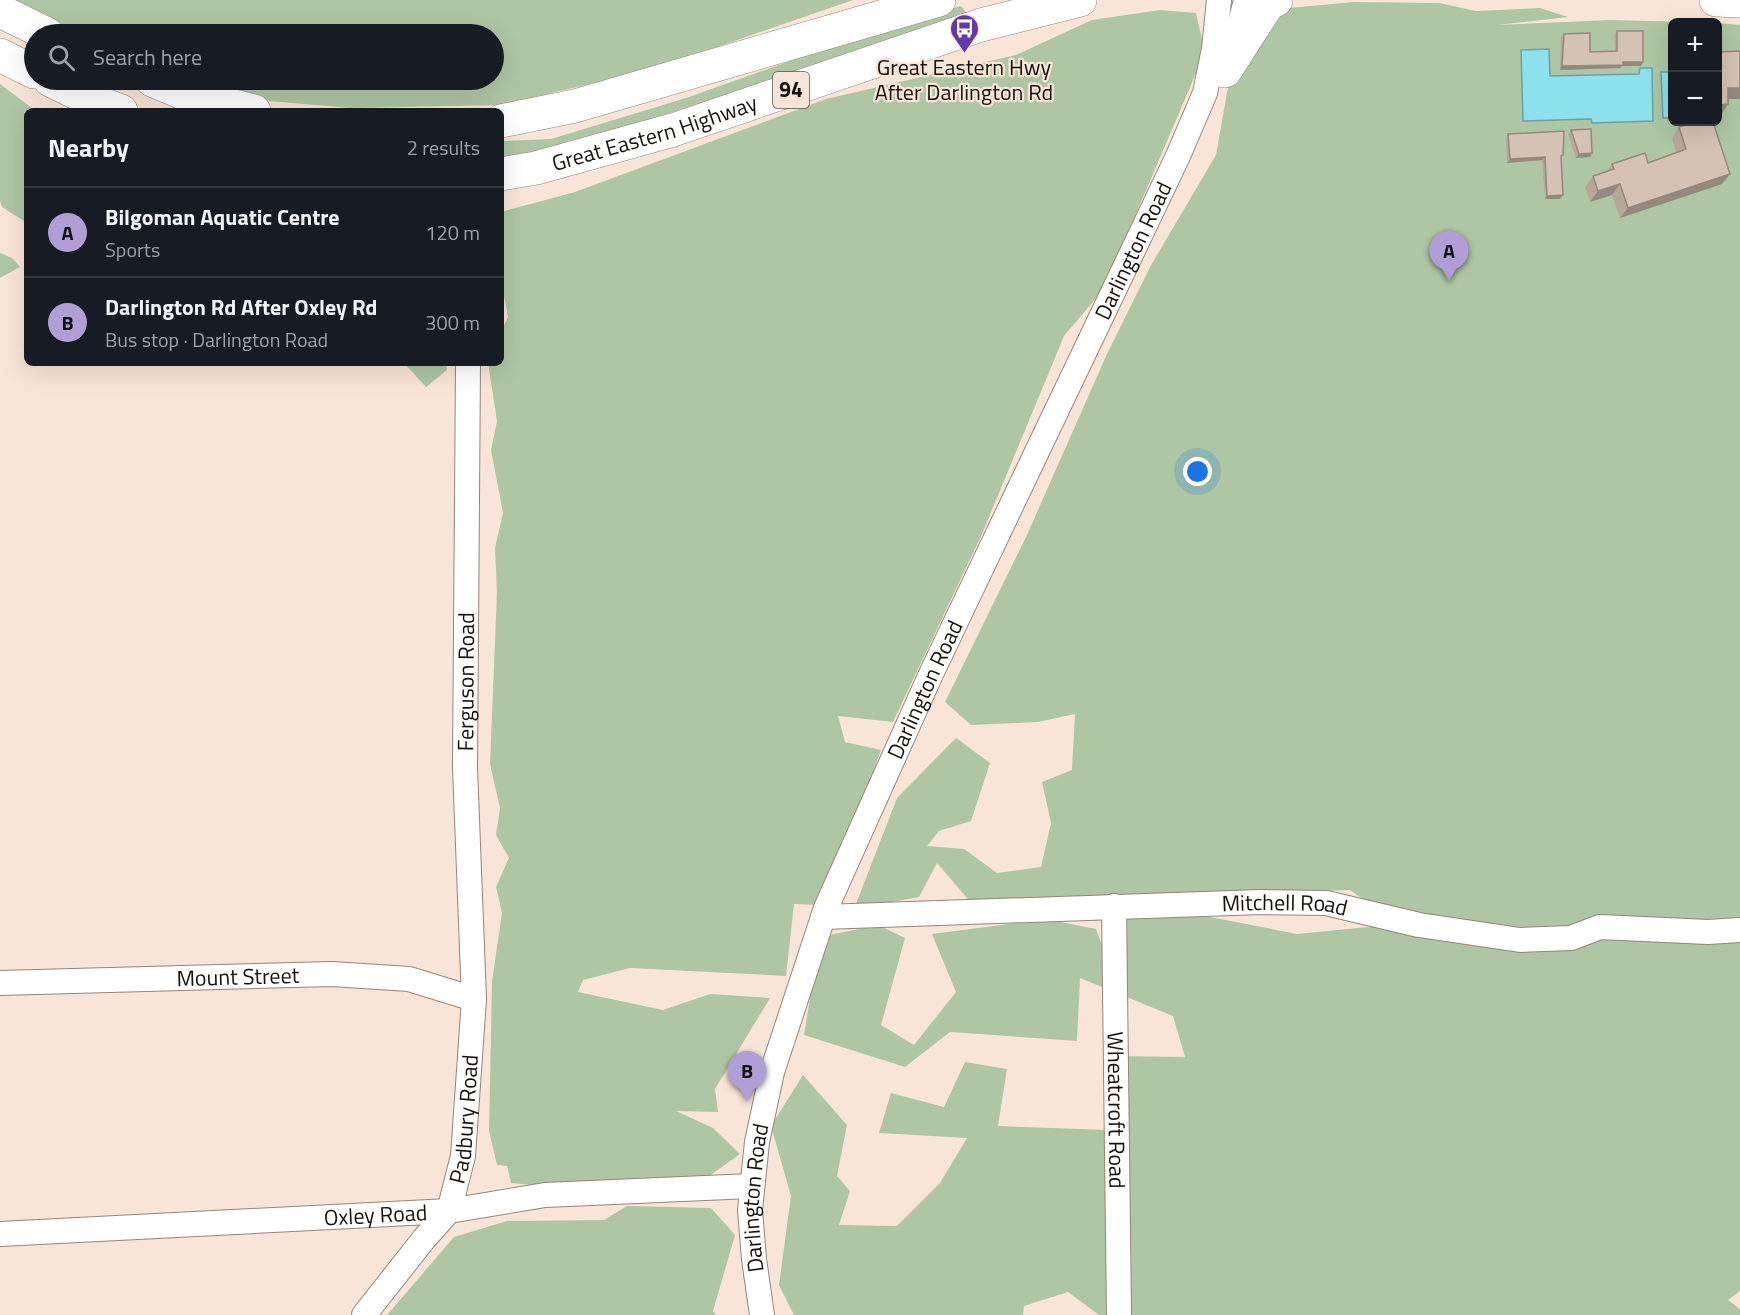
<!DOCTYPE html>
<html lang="en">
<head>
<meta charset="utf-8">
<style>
	:root { --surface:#171b24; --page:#242831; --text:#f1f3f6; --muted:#9ea1a6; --line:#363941; --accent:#b29ed6 }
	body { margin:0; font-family:"Titillium Web",sans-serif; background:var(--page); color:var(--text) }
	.controls { position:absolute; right:18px; top:18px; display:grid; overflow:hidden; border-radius:9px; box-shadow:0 6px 24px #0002 }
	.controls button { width:54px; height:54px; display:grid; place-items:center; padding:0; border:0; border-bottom:2px solid var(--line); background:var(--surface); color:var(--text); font:30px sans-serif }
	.you { position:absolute; left:1198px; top:472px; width:21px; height:21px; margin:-15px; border:4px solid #fff; border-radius:50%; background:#1a73e8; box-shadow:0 0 0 9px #1a73e833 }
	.badge { display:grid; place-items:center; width:39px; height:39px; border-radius:50%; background:var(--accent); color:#111; font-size:20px; font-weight:700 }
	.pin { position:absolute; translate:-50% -50px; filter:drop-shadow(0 2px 3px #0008) }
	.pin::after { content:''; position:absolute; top:32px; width:21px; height:18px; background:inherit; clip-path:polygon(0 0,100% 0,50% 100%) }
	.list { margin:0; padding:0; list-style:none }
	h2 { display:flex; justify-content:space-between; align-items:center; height:78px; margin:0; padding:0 24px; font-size:26px }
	h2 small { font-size:20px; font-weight:400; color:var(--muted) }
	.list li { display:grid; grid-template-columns:39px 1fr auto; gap:18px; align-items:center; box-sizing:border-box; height:90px; padding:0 24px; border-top:2px solid var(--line) }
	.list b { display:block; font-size:22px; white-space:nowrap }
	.list p { margin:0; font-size:20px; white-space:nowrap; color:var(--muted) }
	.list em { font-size:20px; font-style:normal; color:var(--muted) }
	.icon { flex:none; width:33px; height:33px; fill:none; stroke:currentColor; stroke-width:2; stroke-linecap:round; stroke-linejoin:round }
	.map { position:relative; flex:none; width:1740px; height:1315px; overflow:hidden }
	.search { position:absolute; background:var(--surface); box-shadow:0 6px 24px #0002; left:24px; top:24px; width:480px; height:66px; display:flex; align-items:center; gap:15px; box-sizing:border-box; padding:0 21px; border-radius:33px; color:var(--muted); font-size:22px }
	.panel { position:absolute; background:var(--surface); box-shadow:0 6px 24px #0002; left:24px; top:108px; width:480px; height:258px; border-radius:9px }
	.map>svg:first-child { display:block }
	.green { fill:#aec6a4 }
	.water { fill:#8ce1ec; stroke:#69a2a8; stroke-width:1.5 }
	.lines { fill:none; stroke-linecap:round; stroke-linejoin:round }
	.minor-casing { stroke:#978578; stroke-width:26 }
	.highway-casing { stroke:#978578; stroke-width:34 }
	.minor { stroke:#fff; stroke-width:24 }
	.highway { stroke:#fff; stroke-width:33 }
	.wall { fill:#b7a79b }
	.shaded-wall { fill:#95887e }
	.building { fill:#d5c2b4; stroke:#95887e; stroke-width:1.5 }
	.labels { text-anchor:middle; stroke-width:4.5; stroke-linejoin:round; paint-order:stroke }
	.shield { fill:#f9e5d7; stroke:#5a5048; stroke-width:1.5 }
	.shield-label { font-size:21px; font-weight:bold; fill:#16100b }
	.poi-label { font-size:22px; fill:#16100b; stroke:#f9e5d7 }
	.street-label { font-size:22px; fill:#16100b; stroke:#f9e5d7 }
</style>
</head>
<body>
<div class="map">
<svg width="1740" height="1315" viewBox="0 0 1740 1315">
	<rect width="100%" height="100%" fill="#f9e5d7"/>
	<!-- green -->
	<g class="green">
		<path d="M 11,0 L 853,0 L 654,69 L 501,105 L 350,108 L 269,101 L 209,80 L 494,80 L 494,34 L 82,34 Z"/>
		<path d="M 1354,2 L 1439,3 L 1476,11 L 1540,8 L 1568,17 L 1497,25 L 1611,20 L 1689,22 L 1672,22 L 1672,122 L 1718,122 L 1718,23 L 1740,25 L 1740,1291 L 1728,1300 L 1740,1309 L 1740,1315 L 1099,1315 L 1068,1292 L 1024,1306 L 1023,1315 L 794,1315 L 779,1285 L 791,1196 L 771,1126 L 803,1075 L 847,1125 L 837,1176 L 850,1191 L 839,1225 L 897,1226 L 940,1183 L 967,1138 L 879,1133 L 891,1093 L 944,1107 L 965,1062 L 1007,1069 L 998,1126 L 1109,1130 L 1116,1056 L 1185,1057 L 1173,1016 L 1080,978 L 1077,1041 L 950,1032 L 905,1067 L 804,1035 L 820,937 L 878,925 L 905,938 L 881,1025 L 914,1045 L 956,992 L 932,934 L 1046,919 L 1096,929 L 1108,961 L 1115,914 L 1210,917 L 1297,934 L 1398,924 L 1350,890 L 972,904 L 937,863 L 919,897 L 854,909 L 897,798 L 956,738 L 990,763 L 971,821 L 939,831 L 927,846 L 964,849 L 997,873 L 1041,867 L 1051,823 L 1042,782 L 1072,770 L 1075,714 L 1038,722 L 971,725 L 945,702 L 1026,537 L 1107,354 L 1150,267 L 1216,155 L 1231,70 L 1278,9 Z"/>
		<path d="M 961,6 L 970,17 L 535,156 L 501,160 L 501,141 L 551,139 L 686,98 L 885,27 Z"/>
		<path d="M 1160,10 L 1196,13 L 1205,52 L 1104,289 L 1064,336 L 982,534 L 893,722 L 838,716 L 845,742 L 881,750 L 868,785 L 817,905 L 794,904 L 786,976 L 630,968 L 583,980 L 578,992 L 663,1010 L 710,994 L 770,998 L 715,1089 L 718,1112 L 676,1111 L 713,1128 L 740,1154 L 705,1179 L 534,1185 L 511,1183 L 507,1166 L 497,1165 L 489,1131 L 492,981 L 502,913 L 496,887 L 509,858 L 496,835 L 500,808 L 490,764 L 497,592 L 495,548 L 503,513 L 491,450 L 497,421 L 488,363 L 501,363 L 501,331 L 508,317 L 501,280 L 501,212 L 575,192 L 826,99 L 1016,55 L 1092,20 Z"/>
		<path d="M 0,84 L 36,111 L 27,111 L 27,223 L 2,207 L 0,201 Z"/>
		<path d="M 0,253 L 12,258 L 20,267 L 0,278 Z"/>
		<path d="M 404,363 L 446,363 L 447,370 L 426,387 Z"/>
		<path d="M 627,1206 L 711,1208 L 735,1235 L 713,1311 L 716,1315 L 387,1315 L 454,1237 L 507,1221 L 604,1220 Z"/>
	</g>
	<!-- water -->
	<g class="water">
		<path d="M 1549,49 L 1550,76 L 1639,74 L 1640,68 L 1652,68 L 1653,121 L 1592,123 L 1591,119 L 1523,121 L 1521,50 Z"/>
		<path d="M 1661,72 L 1672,72 L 1672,118 L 1663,118 Z"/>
	</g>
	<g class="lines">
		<defs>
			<g id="minor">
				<path d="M 1235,43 L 1246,0"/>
				<path id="s1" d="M 1114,906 L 1119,1315"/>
				<path id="s2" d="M 823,917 L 1261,902 L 1326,903 L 1419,925 L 1520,940 L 1571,938 L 1600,927 L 1708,932 L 1740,930"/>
				<path id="s3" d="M 0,983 L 332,974 L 409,979 L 474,999"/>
				<path id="s4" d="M 0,1234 L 449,1211 L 545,1195 L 751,1186"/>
				<path id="s5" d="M 364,1315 L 424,1239 L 449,1211 L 463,1156 L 474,999 L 465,768 L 468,363"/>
				<path id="s6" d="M 762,1315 L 754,1259 L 750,1210 L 757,1142 L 772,1072 L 826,908 L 931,674 L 1178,156 L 1205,93 L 1214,49 L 1219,0"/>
			</g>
			<g id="highway">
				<path d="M 1716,0 L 1740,1"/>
				<path d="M 0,11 L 47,34"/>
				<path d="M 0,55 L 34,72"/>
				<path d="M 1225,71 L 1268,4 L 1276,0"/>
				<path d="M 50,80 L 91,100 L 121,111"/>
				<path d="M 152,80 L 183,93 L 254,111"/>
				<path d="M 501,121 L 575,106 L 939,0"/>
				<path id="s7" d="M 501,174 L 536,168 L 673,130 L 981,25 L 1080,0"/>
			</g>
		</defs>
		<!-- minor casing -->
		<use href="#minor" class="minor-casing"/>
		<!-- highway casing -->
		<use href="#highway" class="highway-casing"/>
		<!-- minor -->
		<use href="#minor" class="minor"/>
		<!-- highway -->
		<use href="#highway" class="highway"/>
	</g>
	<!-- wall -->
	<g class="wall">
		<path d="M 1617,31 L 1641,66 L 1622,66 L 1620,68 L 1560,70 L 1561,37 L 1564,34 L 1590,52 L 1615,51 L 1614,35 Z"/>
		<path d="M 1691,122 L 1713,122 L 1722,184 L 1620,218 L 1612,195 L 1590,202 L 1585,187 L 1593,176 L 1607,171 L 1612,164 L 1648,163 L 1676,153 L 1672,138 L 1679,127 L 1691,123 Z"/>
		<path d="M 1571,130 L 1590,157 L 1576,158 L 1568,134 Z"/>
		<path d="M 1508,134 L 1561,159 L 1560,199 L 1545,199 L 1542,160 L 1507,163 L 1506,138 Z"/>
	</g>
	<!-- shaded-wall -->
	<g class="shaded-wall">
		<path d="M 1623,62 L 1643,62 L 1641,66 L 1622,66 L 1620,68 L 1560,70 L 1562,66 Z"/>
		<path d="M 1728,88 L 1740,88 L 1740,99 L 1720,99 Z"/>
		<path d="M 1728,104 L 1721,115 L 1718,115 L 1718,105 Z"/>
		<path d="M 1592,153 L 1590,157 L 1576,158 L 1579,154 Z"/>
		<path d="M 1545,157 L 1542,160 L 1507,163 L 1510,159 Z"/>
		<path d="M 1730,174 L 1722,184 L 1620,218 L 1628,208 Z"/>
		<path d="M 1620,184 L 1612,195 L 1590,202 L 1598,191 Z"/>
		<path d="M 1563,195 L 1560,199 L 1545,199 L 1547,196 Z"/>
	</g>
	<!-- building -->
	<g class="building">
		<path d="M 1617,31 L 1643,31 L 1643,62 L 1623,62 L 1623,65 L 1562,66 L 1564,34 L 1590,33 L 1590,52 L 1617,51 Z"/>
		<path d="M 1740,51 L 1740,88 L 1728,88 L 1728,104 L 1718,105 L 1718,52 Z"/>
		<path d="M 1697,122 L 1713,122 L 1730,174 L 1628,208 L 1620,184 L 1598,191 L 1593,176 L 1614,169 L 1612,164 L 1645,153 L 1648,163 L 1686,149 L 1679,127 Z"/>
		<path d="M 1591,129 L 1592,153 L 1579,154 L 1571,130 Z"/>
		<path d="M 1564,131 L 1563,155 L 1561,156 L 1563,195 L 1547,196 L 1545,157 L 1510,159 L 1508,134 Z"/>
	</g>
	<!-- icons -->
	<defs>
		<symbol id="bus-pin" viewBox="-11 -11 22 30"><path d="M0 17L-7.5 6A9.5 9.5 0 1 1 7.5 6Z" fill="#6537ae" stroke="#f9e5d7"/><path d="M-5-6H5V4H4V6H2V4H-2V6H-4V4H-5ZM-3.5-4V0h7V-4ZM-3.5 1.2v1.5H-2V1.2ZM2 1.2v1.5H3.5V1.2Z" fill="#fff"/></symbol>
	</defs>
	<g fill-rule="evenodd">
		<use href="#bus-pin" x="948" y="12" width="33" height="45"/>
	</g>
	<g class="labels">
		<!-- shield labels -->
		<rect class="shield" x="773" y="72" width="36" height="36" rx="4.5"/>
		<g class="shield-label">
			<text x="791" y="97">94</text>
		</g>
		<!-- poi labels -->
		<g class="poi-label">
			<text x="964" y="75">Great Eastern Hwy<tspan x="964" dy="25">After Darlington Rd</tspan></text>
		</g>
		<!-- street labels -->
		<g class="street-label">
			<text dy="8" stroke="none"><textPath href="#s7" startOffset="159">Great Eastern Highway</textPath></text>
			<text dy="8" stroke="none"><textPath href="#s6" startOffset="1144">Darlington Road</textPath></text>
			<text dy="8" stroke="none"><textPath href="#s5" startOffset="666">Ferguson Road</textPath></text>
			<text dy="8" stroke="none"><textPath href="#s6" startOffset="658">Darlington Road</textPath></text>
			<text dy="8" stroke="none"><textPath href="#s2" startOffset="462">Mitchell Road</textPath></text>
			<text dy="8" stroke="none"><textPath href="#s3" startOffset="238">Mount Street</textPath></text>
			<text dy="8" stroke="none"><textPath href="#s1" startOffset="204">Wheatcroft Road</textPath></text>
			<text dy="8" stroke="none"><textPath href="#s5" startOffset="228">Padbury Road</textPath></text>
			<text dy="8" stroke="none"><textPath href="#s6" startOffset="118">Darlington Road</textPath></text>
			<text dy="8" stroke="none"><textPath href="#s4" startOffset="376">Oxley Road</textPath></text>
		</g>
	</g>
</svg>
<div class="controls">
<button>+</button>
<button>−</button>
</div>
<div class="you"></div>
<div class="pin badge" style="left:1449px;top:281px">A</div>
<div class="pin badge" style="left:747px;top:1101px">B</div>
<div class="search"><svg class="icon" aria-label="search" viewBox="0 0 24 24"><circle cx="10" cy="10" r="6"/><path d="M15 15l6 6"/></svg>Search here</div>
<section class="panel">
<h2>Nearby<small>2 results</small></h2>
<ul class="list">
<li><span class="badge">A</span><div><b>Bilgoman Aquatic Centre</b><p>Sports</p></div><em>120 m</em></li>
<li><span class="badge">B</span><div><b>Darlington Rd After Oxley Rd</b><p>Bus stop · Darlington Road</p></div><em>300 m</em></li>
</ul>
</section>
</div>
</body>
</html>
